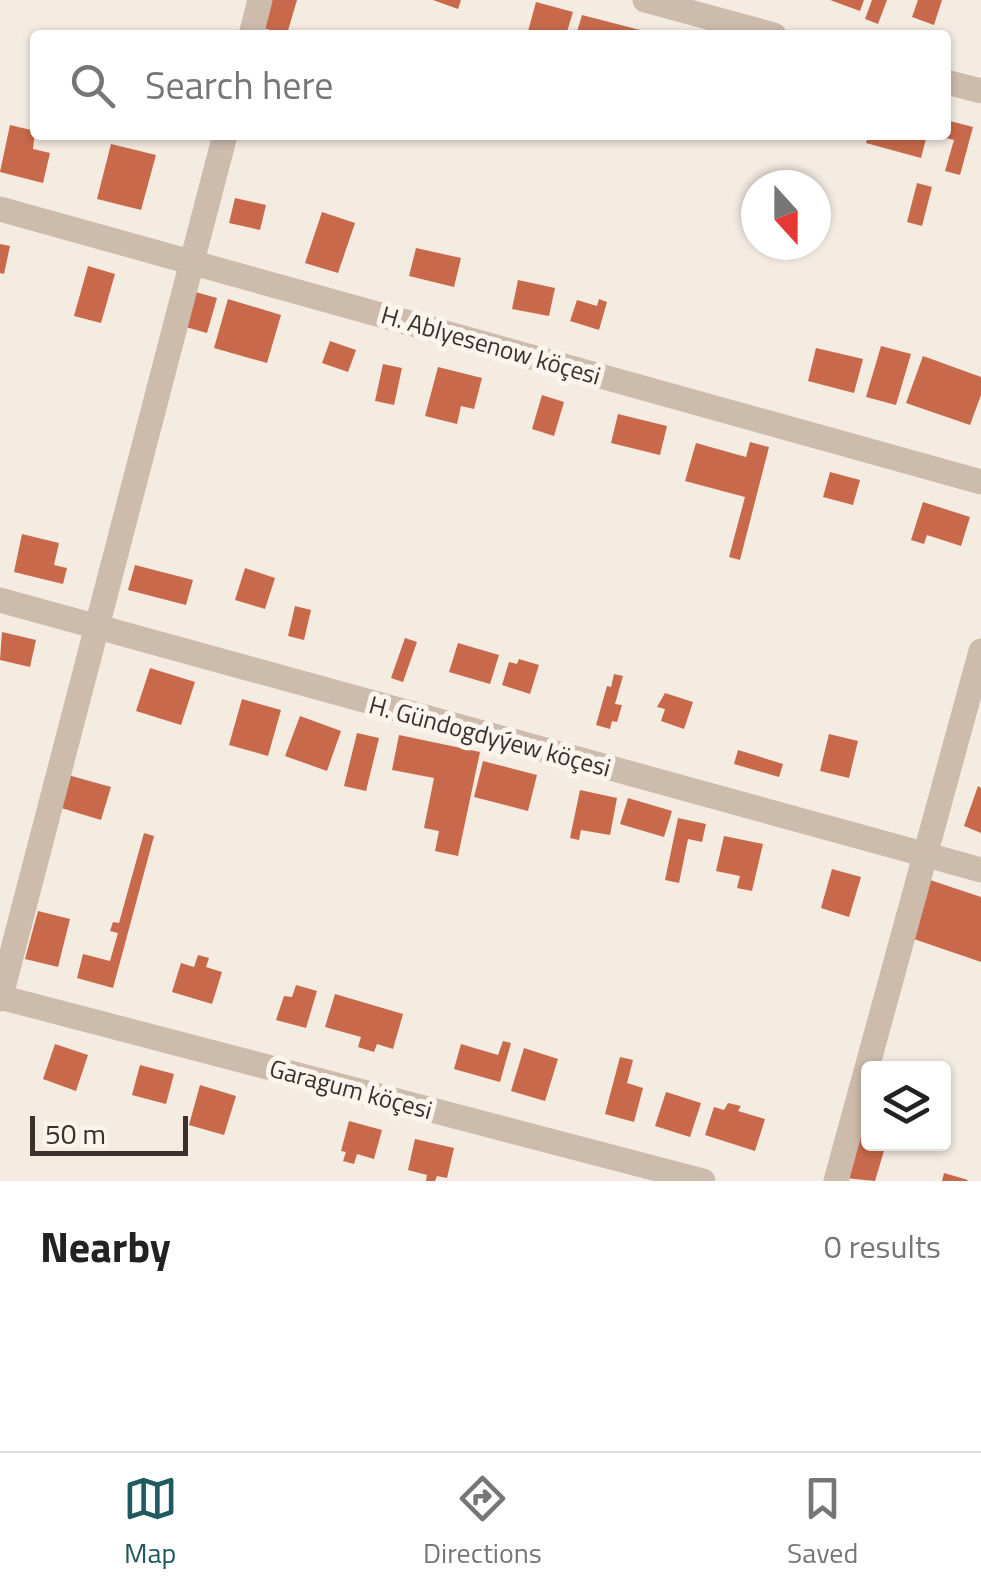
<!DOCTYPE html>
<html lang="en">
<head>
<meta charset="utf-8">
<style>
	:root { --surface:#fff; --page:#f2f2f2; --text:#222; --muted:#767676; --line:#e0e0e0; --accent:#1f5a5e }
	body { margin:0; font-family:"Titillium Web",sans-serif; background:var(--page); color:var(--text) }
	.controls { position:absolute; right:30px; bottom:30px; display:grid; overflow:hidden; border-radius:10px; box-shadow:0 2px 8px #0004 }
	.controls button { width:90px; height:90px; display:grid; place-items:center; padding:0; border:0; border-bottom:2px solid var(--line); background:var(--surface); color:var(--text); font:50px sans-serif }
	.compass { position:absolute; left:741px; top:170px; width:90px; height:90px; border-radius:50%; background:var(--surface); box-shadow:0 2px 8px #0004; rotate:159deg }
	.scale { position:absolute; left:30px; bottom:25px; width:158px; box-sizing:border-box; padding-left:10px; border:5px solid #3b302b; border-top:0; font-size:28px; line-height:35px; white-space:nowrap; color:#3b302b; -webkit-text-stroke:8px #fbf5ee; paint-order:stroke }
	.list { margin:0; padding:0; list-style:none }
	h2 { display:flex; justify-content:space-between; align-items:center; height:130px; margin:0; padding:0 40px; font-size:42px }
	h2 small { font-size:32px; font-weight:400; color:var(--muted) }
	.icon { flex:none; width:55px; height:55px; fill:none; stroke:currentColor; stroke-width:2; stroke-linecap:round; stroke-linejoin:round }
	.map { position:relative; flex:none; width:981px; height:1181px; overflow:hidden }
	.search { position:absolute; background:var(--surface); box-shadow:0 2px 8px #0004; left:30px; right:30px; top:30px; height:110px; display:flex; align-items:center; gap:25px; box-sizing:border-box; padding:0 35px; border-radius:10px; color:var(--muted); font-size:38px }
	.sheet { height:270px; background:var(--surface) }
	nav { display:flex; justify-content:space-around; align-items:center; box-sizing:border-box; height:140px; border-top:2px solid var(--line); background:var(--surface); font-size:28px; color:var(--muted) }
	nav a { display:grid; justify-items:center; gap:5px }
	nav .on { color:var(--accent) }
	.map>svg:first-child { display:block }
	.building { fill:#c8694b }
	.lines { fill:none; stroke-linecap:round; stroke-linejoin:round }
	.minor { stroke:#cdbbac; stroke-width:25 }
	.labels { text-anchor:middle; stroke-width:10; stroke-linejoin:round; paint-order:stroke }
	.street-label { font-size:25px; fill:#3b302b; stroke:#fbf5ee }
</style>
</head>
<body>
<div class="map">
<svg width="981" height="1181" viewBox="0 0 981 1181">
	<rect width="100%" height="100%" fill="#f4ebe1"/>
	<!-- building -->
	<g class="building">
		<path d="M 270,0 L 297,0 L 287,34 L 262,28 Z"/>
		<path d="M 433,0 L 461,0 L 458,9 Z"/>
		<path d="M 830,0 L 864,0 L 860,11 Z"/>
		<path d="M 872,0 L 887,0 L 878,24 L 865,19 Z"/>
		<path d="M 918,0 L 942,0 L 934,25 L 912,17 Z"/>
		<path d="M 536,2 L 573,12 L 566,35 L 527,35 Z"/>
		<path d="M 582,15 L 644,31 L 643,35 L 576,35 Z"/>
		<path d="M 946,120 L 973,127 L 960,175 L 945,171 L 954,140 L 946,138 Z"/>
		<path d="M 10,125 L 35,131 L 33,149 L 50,153 L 43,183 L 0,172 Z"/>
		<path d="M 868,135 L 927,135 L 921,158 L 866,143 Z"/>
		<path d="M 111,144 L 156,155 L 141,210 L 97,199 Z"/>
		<path d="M 917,183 L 932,187 L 922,226 L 907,222 Z"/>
		<path d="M 235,198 L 266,205 L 260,230 L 229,223 Z"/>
		<path d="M 322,212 L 355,223 L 338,273 L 305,263 Z"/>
		<path d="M 0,244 L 10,246 L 4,274 L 0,273 Z"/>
		<path d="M 416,248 L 461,258 L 454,287 L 409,276 Z"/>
		<path d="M 88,266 L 115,274 L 101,323 L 74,316 Z"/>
		<path d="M 518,280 L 555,288 L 549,316 L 512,309 Z"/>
		<path d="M 192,291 L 217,298 L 207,333 L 182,326 Z"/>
		<path d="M 228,299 L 281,315 L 267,363 L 214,348 Z"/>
		<path d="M 599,299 L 607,302 L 599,330 L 570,321 L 577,300 L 597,306 Z"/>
		<path d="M 330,341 L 356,350 L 348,372 L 322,363 Z"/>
		<path d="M 881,346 L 911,354 L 896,405 L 866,397 Z"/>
		<path d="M 816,348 L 863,359 L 854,393 L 808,381 Z"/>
		<path d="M 923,356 L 981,377 L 981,395 L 970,425 L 906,403 Z"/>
		<path d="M 383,364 L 402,368 L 394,405 L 375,401 Z"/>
		<path d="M 438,367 L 482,378 L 474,409 L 461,406 L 457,424 L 425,416 Z"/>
		<path d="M 542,395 L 564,402 L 554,436 L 532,429 Z"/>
		<path d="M 618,414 L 667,426 L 660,455 L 611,443 Z"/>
		<path d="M 750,442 L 769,447 L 740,560 L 729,557 L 745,497 L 685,481 L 696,443 L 746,457 Z"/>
		<path d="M 830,472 L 860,480 L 853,505 L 823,497 Z"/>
		<path d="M 923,502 L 970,517 L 961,546 L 927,535 L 924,544 L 911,540 Z"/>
		<path d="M 22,534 L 59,543 L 54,565 L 67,568 L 63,584 L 14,572 Z"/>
		<path d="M 135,565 L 193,580 L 186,605 L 128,590 Z"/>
		<path d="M 245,568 L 275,578 L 265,609 L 235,600 Z"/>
		<path d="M 295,606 L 311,610 L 304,640 L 288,636 Z"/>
		<path d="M 2,632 L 36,640 L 30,667 L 0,660 Z"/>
		<path d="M 405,638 L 417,642 L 403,682 L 391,678 Z"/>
		<path d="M 458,643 L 499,655 L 490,684 L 449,672 Z"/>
		<path d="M 519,659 L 539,665 L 530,694 L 502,685 L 509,662 L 517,664 Z"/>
		<path d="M 150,668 L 195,682 L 181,725 L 136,711 Z"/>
		<path d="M 614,674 L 623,676 L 615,704 L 622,705 L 617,722 L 612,721 L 610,729 L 596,725 L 607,686 L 611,687 Z"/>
		<path d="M 665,693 L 693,702 L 684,729 L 661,721 L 665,709 L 657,707 Z"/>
		<path d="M 242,699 L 281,710 L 268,756 L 229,745 Z"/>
		<path d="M 300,716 L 341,731 L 327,771 L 285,756 Z"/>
		<path d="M 357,733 L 379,738 L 366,791 L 344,786 Z"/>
		<path d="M 829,734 L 858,741 L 849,778 L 820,771 Z"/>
		<path d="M 399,735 L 480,752 L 458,856 L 435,851 L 439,831 L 424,828 L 434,778 L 392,770 Z"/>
		<path d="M 738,750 L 783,764 L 779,777 L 734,764 Z"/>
		<path d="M 483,761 L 537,775 L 528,811 L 474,797 Z"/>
		<path d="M 68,775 L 111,787 L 101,820 L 58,807 Z"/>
		<path d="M 978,786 L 981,788 L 981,833 L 964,826 Z"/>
		<path d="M 580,790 L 617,798 L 610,835 L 581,830 L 579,840 L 570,838 Z"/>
		<path d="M 628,798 L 672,811 L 664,837 L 620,824 Z"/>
		<path d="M 678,818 L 706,824 L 702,842 L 688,839 L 679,883 L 665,880 Z"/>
		<path d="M 144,833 L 154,836 L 113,988 L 77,978 L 83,954 L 110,961 L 118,933 L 110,931 L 113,922 L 119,923 Z"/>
		<path d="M 724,836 L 763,844 L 752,891 L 737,888 L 740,876 L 716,871 Z"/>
		<path d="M 832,869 L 861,877 L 849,917 L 821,908 Z"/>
		<path d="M 930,880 L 981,897 L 981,962 L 911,938 Z"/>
		<path d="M 38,911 L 70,919 L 58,967 L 25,959 Z"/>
		<path d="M 198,955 L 209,958 L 206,967 L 222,972 L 212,1004 L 172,992 L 181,963 L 194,967 Z"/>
		<path d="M 296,985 L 317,991 L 306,1028 L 276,1020 L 284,996 L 292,997 Z"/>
		<path d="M 335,994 L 403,1014 L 393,1049 L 377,1044 L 374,1052 L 358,1047 L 361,1037 L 325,1027 Z"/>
		<path d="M 503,1041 L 511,1043 L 500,1082 L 454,1069 L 461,1044 L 498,1055 Z"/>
		<path d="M 55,1044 L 88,1055 L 76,1091 L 43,1079 Z"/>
		<path d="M 524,1048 L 558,1059 L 545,1101 L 511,1091 Z"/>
		<path d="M 620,1057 L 633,1060 L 627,1083 L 643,1088 L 634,1122 L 605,1114 Z"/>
		<path d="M 140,1065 L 174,1074 L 166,1104 L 132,1095 Z"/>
		<path d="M 200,1085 L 236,1096 L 224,1135 L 189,1125 Z"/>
		<path d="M 666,1092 L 701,1103 L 690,1137 L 655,1126 Z"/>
		<path d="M 728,1103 L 741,1106 L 738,1111 L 765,1119 L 755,1151 L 705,1135 L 714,1107 L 724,1110 Z"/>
		<path d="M 862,1120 L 868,1122 L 868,1144 L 886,1144 L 875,1181 L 845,1178 Z"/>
		<path d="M 349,1121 L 382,1130 L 374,1159 L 357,1154 L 354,1164 L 343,1161 L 346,1152 L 341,1151 Z"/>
		<path d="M 415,1139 L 454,1148 L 447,1178 L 437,1176 L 435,1181 L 426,1181 L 427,1175 L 408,1170 Z"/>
		<path d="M 944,1173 L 968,1180 L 967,1181 L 942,1181 Z"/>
	</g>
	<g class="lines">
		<!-- minor -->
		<g class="minor">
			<path d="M 645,0 L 774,35"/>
			<path d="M 251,35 L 260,0"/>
			<path d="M 946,82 L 981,91"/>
			<path d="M 0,209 L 981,482"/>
			<path d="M 0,600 L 981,870"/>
			<path d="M 0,997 L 703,1181"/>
			<path d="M 0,999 L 225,135"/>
			<path d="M 836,1181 L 981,651"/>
		</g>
	</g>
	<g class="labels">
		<!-- street labels -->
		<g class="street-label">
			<text transform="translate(491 345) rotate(16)" y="9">H. Ablyesenow köçesi</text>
			<text transform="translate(490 736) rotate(15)" y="9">H. Gündogdyýew köçesi</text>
			<text transform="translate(351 1089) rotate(15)" y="9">Garagum köçesi</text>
		</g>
	</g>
</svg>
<div class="controls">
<button><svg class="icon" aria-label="layers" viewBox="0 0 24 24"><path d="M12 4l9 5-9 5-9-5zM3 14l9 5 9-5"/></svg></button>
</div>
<svg class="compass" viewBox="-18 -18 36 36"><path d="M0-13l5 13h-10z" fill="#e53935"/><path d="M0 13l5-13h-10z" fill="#767676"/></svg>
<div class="scale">50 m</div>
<div class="search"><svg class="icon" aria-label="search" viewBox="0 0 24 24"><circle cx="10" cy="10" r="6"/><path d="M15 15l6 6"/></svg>Search here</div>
</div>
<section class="sheet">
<h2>Nearby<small>0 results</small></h2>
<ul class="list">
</ul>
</section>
<nav>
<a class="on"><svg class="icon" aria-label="map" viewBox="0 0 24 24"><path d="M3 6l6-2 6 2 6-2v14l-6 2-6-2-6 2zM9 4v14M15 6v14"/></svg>Map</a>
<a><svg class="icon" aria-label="directions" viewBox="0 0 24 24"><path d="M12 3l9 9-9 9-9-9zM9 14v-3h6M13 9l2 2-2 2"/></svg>Directions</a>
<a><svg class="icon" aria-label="saved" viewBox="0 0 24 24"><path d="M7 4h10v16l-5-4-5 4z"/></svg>Saved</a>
</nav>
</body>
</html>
